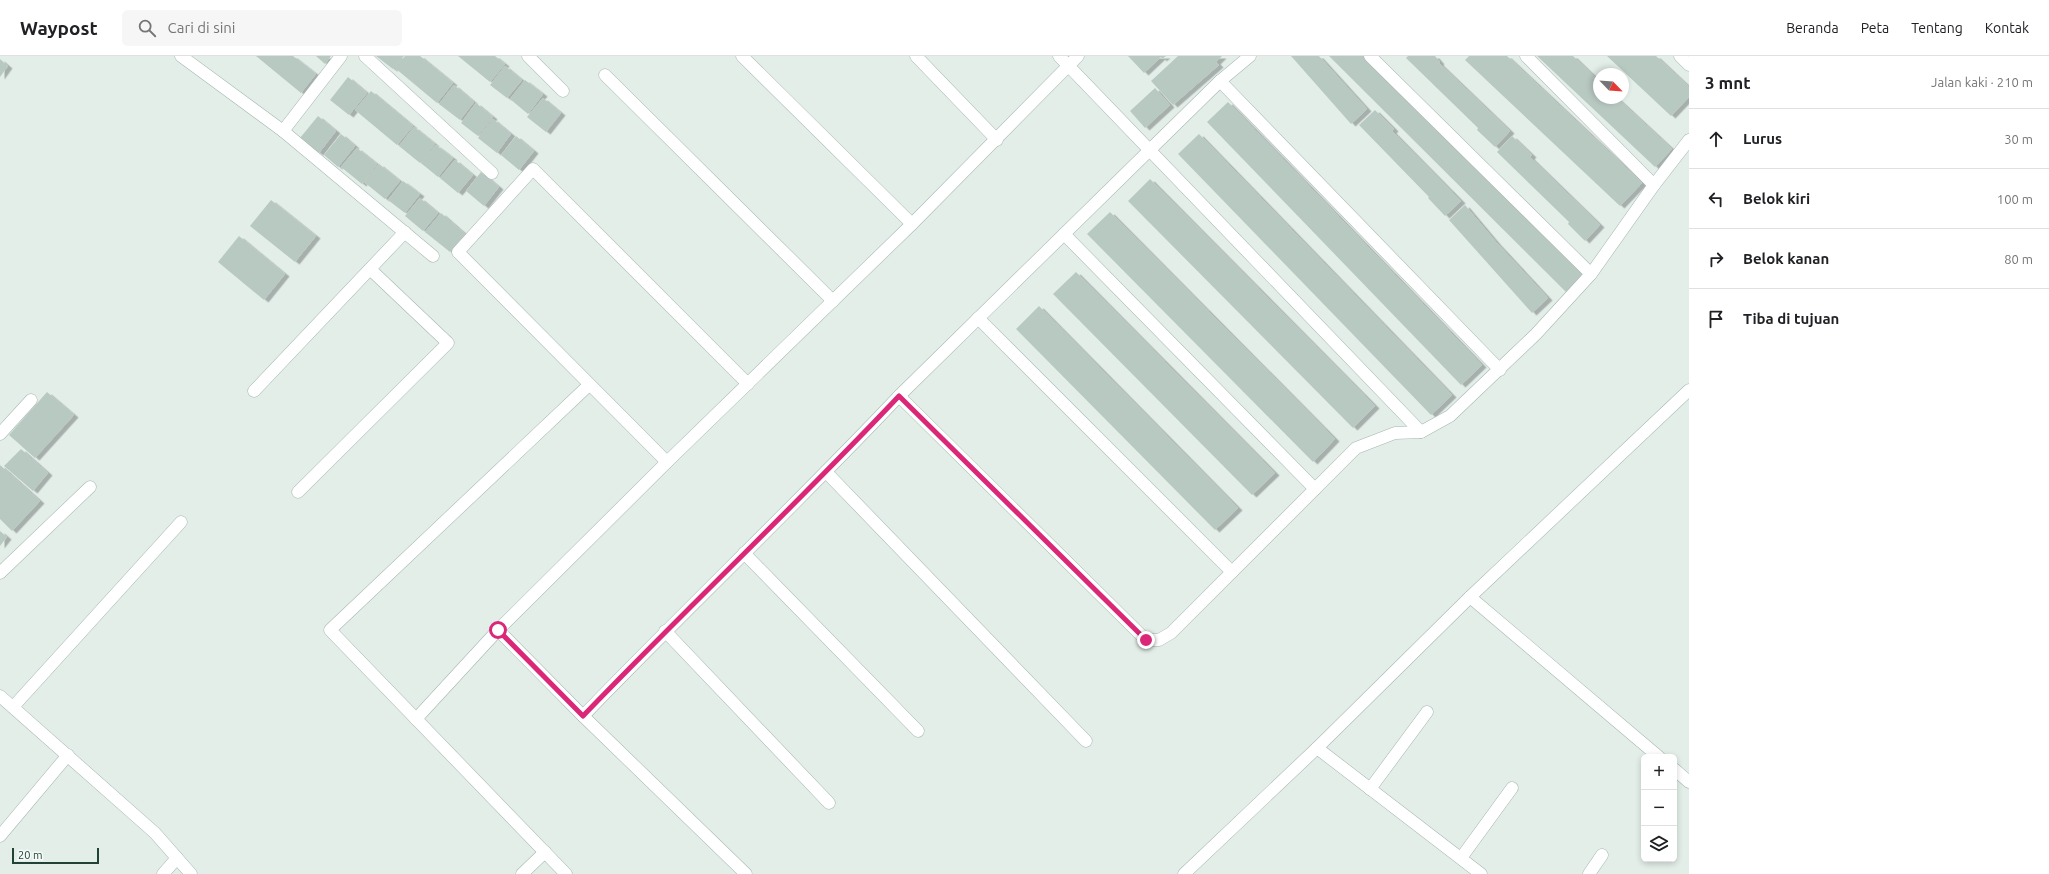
<!DOCTYPE html>
<html lang="id">
<head>
<meta charset="utf-8">
<style>
	:root { --surface:#fff; --page:#f6f6f6; --text:#202124; --muted:#757577; --line:#e0e0e0 }
	body { margin:0; font-family:Ubuntu,sans-serif; background:var(--page); color:var(--text) }
	.controls { position:absolute; right:12px; bottom:12px; display:grid; overflow:hidden; border-radius:6px; box-shadow:0 2px 6px #0003 }
	.controls button { width:36px; height:36px; display:grid; place-items:center; padding:0; border:0; border-bottom:1px solid var(--line); background:var(--surface); color:var(--text); font:20px sans-serif }
	.compass { position:absolute; left:1593px; top:12px; width:36px; height:36px; border-radius:50%; background:var(--surface); box-shadow:0 2px 6px #0003; rotate:115deg }
	.scale { position:absolute; left:12px; bottom:10px; width:87px; box-sizing:border-box; padding-left:4px; border:2px solid #224137; border-top:0; font-size:11px; line-height:14px; white-space:nowrap; color:#224137; -webkit-text-stroke:3px #f4faf7; paint-order:stroke }
	.stop { position:absolute; width:12px; height:12px; margin:-9px; border:3px solid #db2777; border-radius:50%; background:#fff }
	.stop.end { background:#db2777; border-color:#fff; box-shadow:0 1px 4px #0008 }
	.list { margin:0; padding:0; list-style:none }
	h2 { display:flex; justify-content:space-between; align-items:center; height:52px; margin:0; padding:0 16px; font-size:17px }
	h2 small { font-size:13px; font-weight:400; color:var(--muted) }
	.list li { display:grid; grid-template-columns:26px 1fr auto; gap:12px; align-items:center; box-sizing:border-box; height:60px; padding:0 16px; border-top:1px solid var(--line) }
	.list b { display:block; font-size:15px; white-space:nowrap }
	.list em { font-size:13px; font-style:normal; color:var(--muted) }
	.icon { flex:none; width:22px; height:22px; fill:none; stroke:currentColor; stroke-width:2; stroke-linecap:round; stroke-linejoin:round }
	.map { position:relative; flex:none; width:1689px; height:818px; overflow:hidden }
	header { display:flex; align-items:center; gap:24px; box-sizing:border-box; height:56px; padding:0 20px; background:var(--surface); border-bottom:1px solid var(--line) }
	header strong { font-size:19px }
	nav { display:flex; gap:22px; margin-inline-start:auto; font-size:14px }
	.search { width:280px; height:36px; background:var(--page); display:flex; align-items:center; gap:10px; box-sizing:border-box; padding:0 14px; border-radius:6px; color:var(--muted); font-size:15px }
	main { display:flex }
	aside { flex:1; background:var(--surface) }
	.map>svg:first-child { display:block }
	.building { fill:#b8c9c2; filter:url(#shadow) }
	.lines { fill:none; stroke-linecap:round; stroke-linejoin:round }
	.street-casing { stroke:#a5b7b0; stroke-width:13 }
	.street { stroke:#fff; stroke-width:12 }
	.route { stroke:#db2777; stroke-width:5 }
</style>
</head>
<body>
<header>
<strong>Waypost</strong>
<div class="search"><svg class="icon" aria-label="search" viewBox="0 0 24 24"><circle cx="10" cy="10" r="6"/><path d="M15 15l6 6"/></svg>Cari di sini</div>
<nav><a>Beranda</a><a>Peta</a><a>Tentang</a><a>Kontak</a></nav>
</header>
<main>
<div class="map">
<svg width="1689" height="818" viewBox="0 0 1689 818">
	<defs>
		<filter id="shadow"><feDropShadow dx="4.5" dy="2.5" stdDeviation="0" flood-color="#0004"/></filter>
	</defs>
	<rect width="100%" height="100%" fill="#e3eee9"/>
	<!-- building -->
	<g class="building">
		<path d="M 256,0 L 293,0 L 316,18 L 301,37 Z"/>
		<path d="M 316,0 L 331,0 L 325,8 Z"/>
		<path d="M 376,0 L 404,0 L 393,13 Z"/>
		<path d="M 405,0 L 420,0 L 453,27 L 437,47 L 395,12 Z"/>
		<path d="M 458,0 L 495,0 L 505,8 L 490,26 Z"/>
		<path d="M 1128,0 L 1166,0 L 1162,3 L 1161,1 L 1144,17 Z"/>
		<path d="M 1178,0 L 1222,0 L 1216,6 L 1219,9 L 1173,49 L 1151,25 Z"/>
		<path d="M 1291,0 L 1319,0 L 1367,53 L 1351,68 Z"/>
		<path d="M 1329,0 L 1369,0 L 1586,218 L 1567,237 Z"/>
		<path d="M 1408,0 L 1435,0 L 1440,6 L 1439,7 L 1510,75 L 1495,91 L 1477,74 L 1478,72 L 1406,2 Z"/>
		<path d="M 1469,0 L 1507,0 L 1642,127 L 1620,150 L 1465,4 Z"/>
		<path d="M 1537,0 L 1573,0 L 1599,25 L 1599,42 L 1617,42 L 1672,93 L 1655,111 Z"/>
		<path d="M 1607,0 L 1656,0 L 1689,31 L 1689,41 L 1671,60 Z"/>
		<path d="M 0,3 L 8,10 L 0,21 Z"/>
		<path d="M 505,10 L 522,24 L 507,42 L 490,29 Z"/>
		<path d="M 348,21 L 367,37 L 349,59 L 330,44 Z"/>
		<path d="M 525,24 L 543,38 L 528,58 L 510,43 Z"/>
		<path d="M 454,29 L 474,46 L 460,64 L 439,48 Z"/>
		<path d="M 1155,32 L 1170,49 L 1145,72 L 1130,55 Z"/>
		<path d="M 371,35 L 413,70 L 397,89 L 355,54 Z"/>
		<path d="M 543,42 L 561,57 L 546,76 L 527,61 Z"/>
		<path d="M 1228,46 L 1482,309 L 1461,329 L 1207,66 Z"/>
		<path d="M 476,47 L 493,61 L 478,80 L 461,67 Z"/>
		<path d="M 1375,54 L 1394,73 L 1392,75 L 1461,145 L 1445,160 L 1428,142 L 1429,141 L 1359,69 Z"/>
		<path d="M 318,60 L 336,75 L 319,97 L 300,82 Z"/>
		<path d="M 493,63 L 511,78 L 497,97 L 478,82 Z"/>
		<path d="M 414,71 L 435,88 L 420,107 L 399,90 Z"/>
		<path d="M 341,78 L 355,90 L 338,111 L 324,99 Z"/>
		<path d="M 1199,78 L 1452,339 L 1431,359 L 1178,98 Z"/>
		<path d="M 516,80 L 534,95 L 519,114 L 501,99 Z"/>
		<path d="M 1512,80 L 1532,99 L 1530,101 L 1600,169 L 1585,185 L 1568,168 L 1569,166 L 1497,96 Z"/>
		<path d="M 436,89 L 453,102 L 438,121 L 421,107 Z"/>
		<path d="M 357,92 L 377,108 L 362,128 L 341,111 Z"/>
		<path d="M 455,104 L 473,119 L 458,137 L 440,122 Z"/>
		<path d="M 379,108 L 400,125 L 385,143 L 364,126 Z"/>
		<path d="M 481,116 L 499,131 L 484,150 L 466,135 Z"/>
		<path d="M 1150,123 L 1375,350 L 1353,372 L 1128,145 Z"/>
		<path d="M 403,125 L 420,138 L 405,157 L 388,144 Z"/>
		<path d="M 420,142 L 438,157 L 423,175 L 405,160 Z"/>
		<path d="M 271,144 L 316,180 L 295,206 L 250,170 Z"/>
		<path d="M 1465,149 L 1496,186 L 1548,242 L 1532,257 L 1449,164 Z"/>
		<path d="M 1110,156 L 1335,383 L 1313,406 L 1087,178 Z"/>
		<path d="M 441,157 L 465,178 L 450,196 L 425,176 Z"/>
		<path d="M 239,180 L 285,218 L 264,244 L 218,206 Z"/>
		<path d="M 1076,216 L 1275,417 L 1252,439 L 1053,238 Z"/>
		<path d="M 1039,250 L 1238,452 L 1215,474 L 1016,273 Z"/>
		<path d="M 47,336 L 74,359 L 35,402 L 9,379 Z"/>
		<path d="M 21,393 L 48,417 L 33,435 L 4,410 Z"/>
		<path d="M 0,409 L 40,445 L 12,475 L 0,463 Z"/>
		<path d="M 0,475 L 7,481 L 0,490 Z"/>
	</g>
	<g class="lines">
		<defs>
			<g id="street">
				<path d="M 181,0 L 283,75 L 433,200"/>
				<path d="M 365,0 L 492,117"/>
				<path d="M 528,0 L 563,35"/>
				<path d="M 742,0 L 912,168"/>
				<path d="M 916,0 L 997,84"/>
				<path d="M 1059,0 L 1421,376"/>
				<path d="M 1370,0 L 1591,218"/>
				<path d="M 1526,0 L 1654,129"/>
				<path d="M 1680,0 L 1689,9"/>
				<path d="M 605,19 L 833,245"/>
				<path d="M 1220,25 L 1500,314"/>
				<path d="M 283,75 L 341,0"/>
				<path d="M 1064,178 L 1315,433"/>
				<path d="M 978,262 L 1232,516"/>
				<path d="M 254,335 L 405,176"/>
				<path d="M 899,340 L 1146,584 L 1159,584 L 1171,577 L 1356,392 L 1395,377 L 1421,376 L 1450,360 L 1536,278 L 1591,218 L 1654,129 L 1689,84"/>
				<path d="M 0,378 L 31,344"/>
				<path d="M 667,406 L 458,196 L 533,113 L 748,328"/>
				<path d="M 826,416 L 1086,685"/>
				<path d="M 298,436 L 448,287 L 370,213"/>
				<path d="M 744,497 L 918,675"/>
				<path d="M 0,517 L 90,431"/>
				<path d="M 1470,541 L 1659,701"/>
				<path d="M 665,575 L 829,747"/>
				<path d="M 0,640 L 155,777 L 191,818"/>
				<path d="M 13,651 L 181,466"/>
				<path d="M 583,660 C 687,552 796,449 899,340 L 1220,25 L 1250,0"/>
				<path d="M 416,663 L 498,574"/>
				<path d="M 1317,692 L 1481,818"/>
				<path d="M 1674,713 L 1689,726"/>
				<path d="M 1370,733 L 1427,656"/>
				<path d="M 0,780 L 68,699"/>
				<path d="M 1461,802 L 1512,732"/>
				<path d="M 163,818 L 177,802"/>
				<path d="M 522,818 L 545,796"/>
				<path d="M 566,818 L 330,574 L 589,329"/>
				<path d="M 746,818 L 583,660 L 498,574 L 667,406 L 912,168 L 1078,0"/>
				<path d="M 1184,818 L 1317,692 L 1470,541 L 1689,334"/>
				<path d="M 1589,818 L 1602,799"/>
			</g>
		</defs>
		<!-- street casing -->
		<use href="#street" class="street-casing"/>
		<!-- street -->
		<use href="#street" class="street"/>
	</g>
	<g class="lines">
		<!-- route -->
		<path class="route" d="M 498,574 L 583,660 C 687,552 796,449 899,340 L 1146,584"/>
	</g>
</svg>
<div class="controls">
<button>+</button>
<button>−</button>
<button><svg class="icon" aria-label="layers" viewBox="0 0 24 24"><path d="M12 4l9 5-9 5-9-5zM3 14l9 5 9-5"/></svg></button>
</div>
<svg class="compass" viewBox="-18 -18 36 36"><path d="M0-13l5 13h-10z" fill="#e53935"/><path d="M0 13l5-13h-10z" fill="#757577"/></svg>
<div class="scale">20 m</div>
<div class="stop" style="left:498px;top:574px"></div>
<div class="stop end" style="left:1146px;top:584px"></div>
</div>
<aside>
<h2>3 mnt<small>Jalan kaki · 210 m</small></h2>
<ul class="list">
<li><svg class="icon" aria-label="ahead" viewBox="0 0 24 24"><path d="M12 20V5M6 11l6-6 6 6"/></svg><div><b>Lurus</b></div><em>30 m</em></li>
<li><svg class="icon" aria-label="left" viewBox="0 0 24 24"><path d="M17 20v-9H6M10 6l-5 5 5 5"/></svg><div><b>Belok kiri</b></div><em>100 m</em></li>
<li><svg class="icon" aria-label="right" viewBox="0 0 24 24"><path d="M7 20v-9h11M14 6l5 5-5 5"/></svg><div><b>Belok kanan</b></div><em>80 m</em></li>
<li><svg class="icon" aria-label="arrive" viewBox="0 0 24 24"><path d="M6 21V4h12l-3 4 3 4H6"/></svg><div><b>Tiba di tujuan</b></div></li>
</ul>
</aside>
</main>
</body>
</html>
